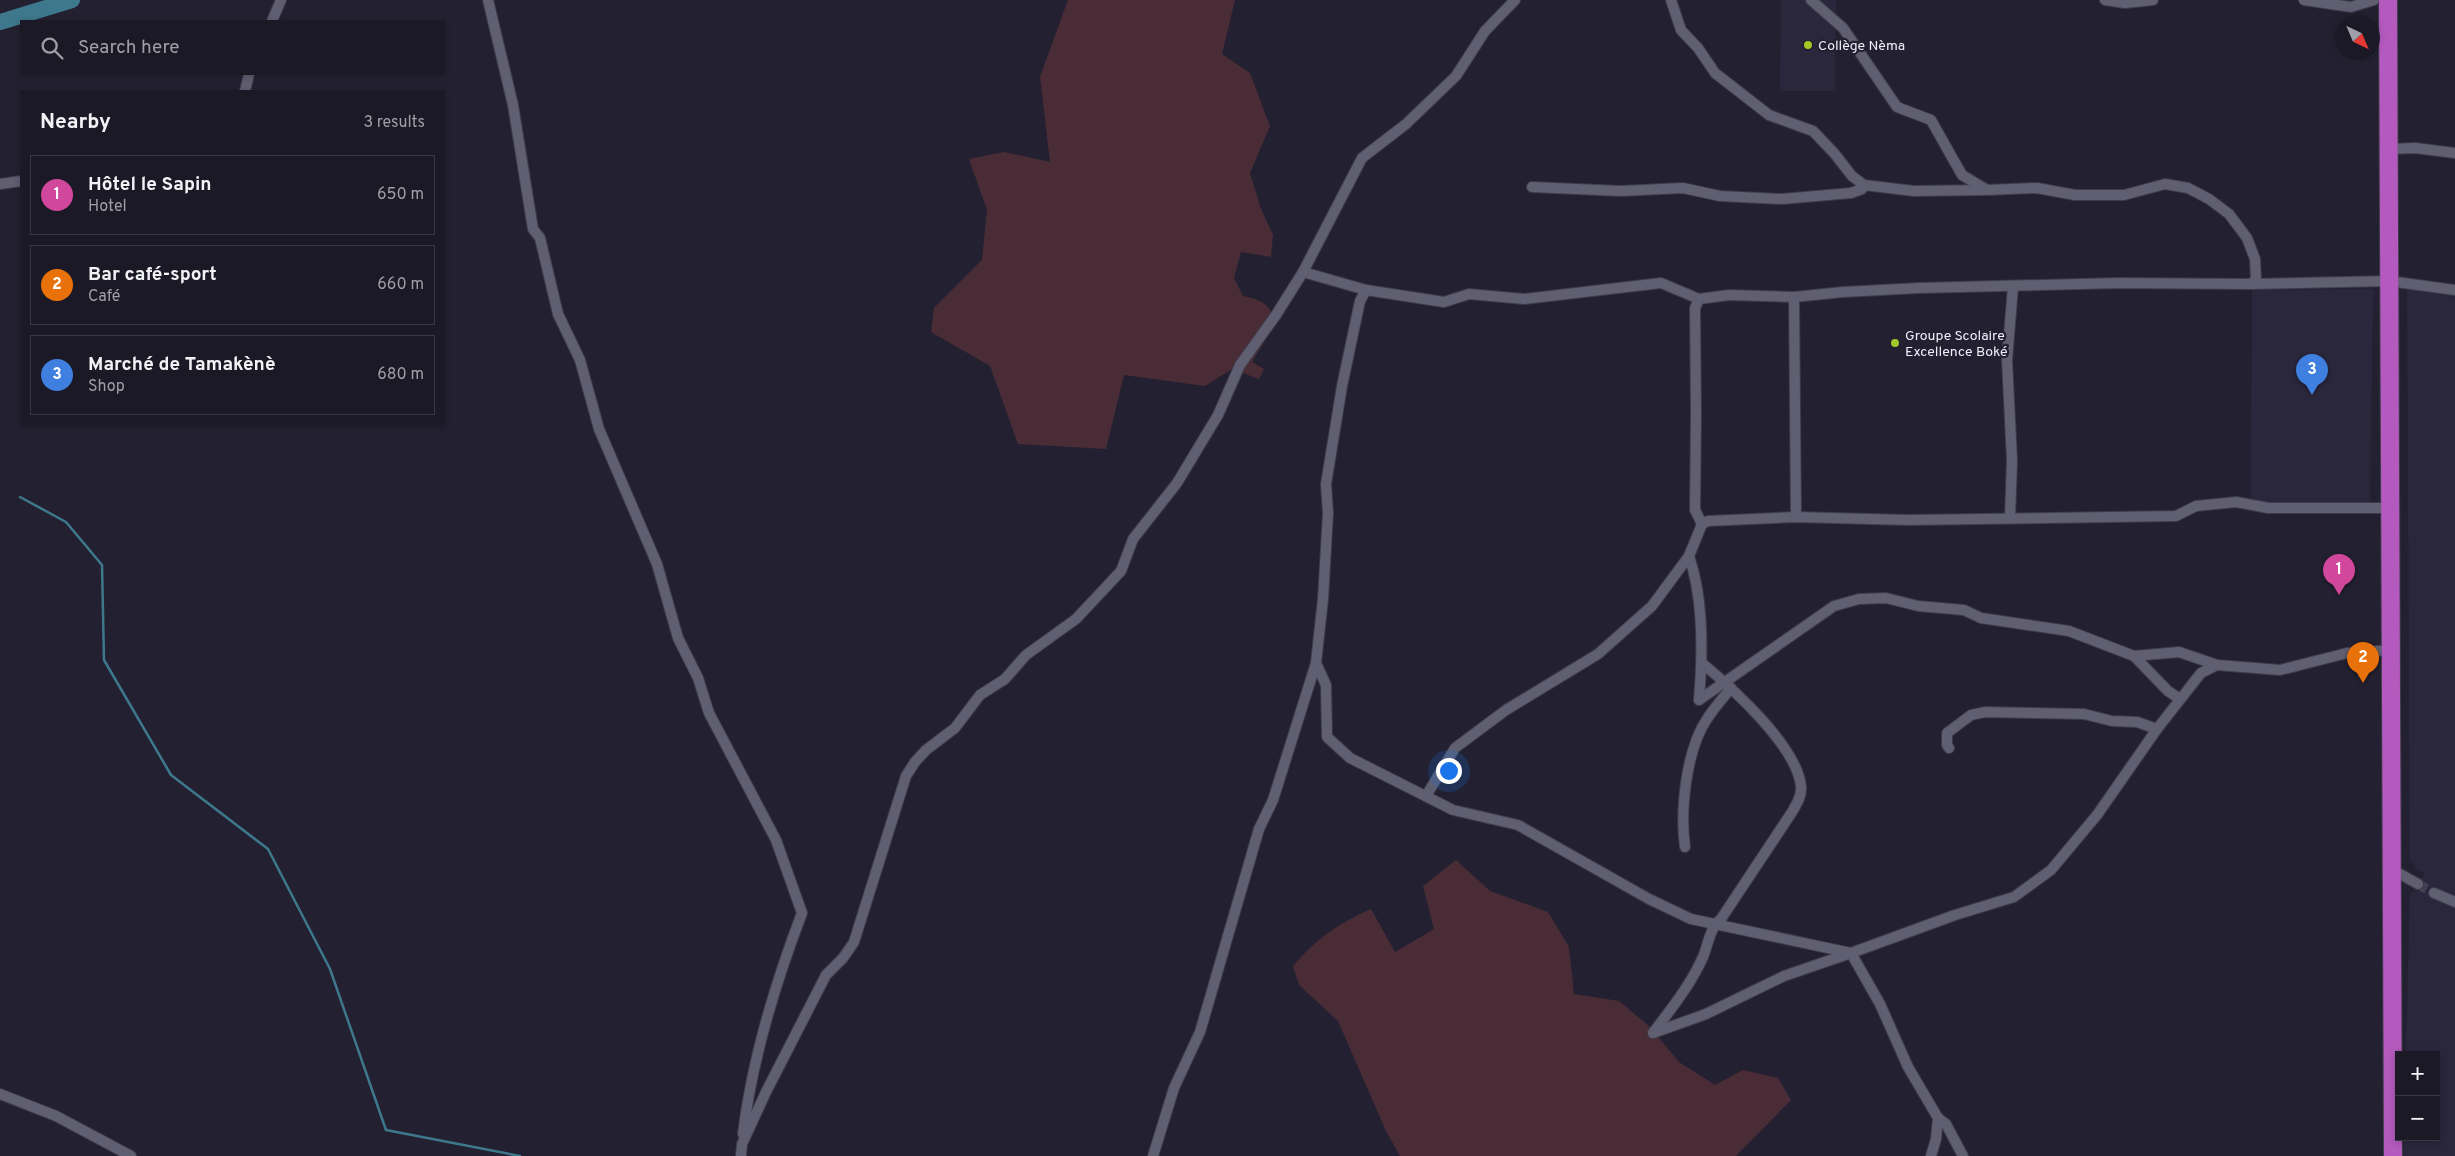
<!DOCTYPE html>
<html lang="en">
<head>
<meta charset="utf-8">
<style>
	:root { --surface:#1a1925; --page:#272632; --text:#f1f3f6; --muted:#9fa0a7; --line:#383842; --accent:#0f766e }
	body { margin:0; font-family:Overpass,sans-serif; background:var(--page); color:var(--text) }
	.controls { position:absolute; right:15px; bottom:15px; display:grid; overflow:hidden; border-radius:0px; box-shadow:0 2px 8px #0003 }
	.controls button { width:45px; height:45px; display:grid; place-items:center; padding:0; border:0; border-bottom:1px solid var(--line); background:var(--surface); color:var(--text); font:25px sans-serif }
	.compass { position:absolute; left:2335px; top:15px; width:45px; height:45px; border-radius:50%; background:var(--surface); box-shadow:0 2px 8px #0003; rotate:136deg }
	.you { position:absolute; left:1448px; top:770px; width:18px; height:18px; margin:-12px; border:4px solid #fff; border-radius:50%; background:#1a73e8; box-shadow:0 0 0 8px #1a73e833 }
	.badge { display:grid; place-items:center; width:32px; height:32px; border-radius:50%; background:var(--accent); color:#fff; font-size:16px; font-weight:700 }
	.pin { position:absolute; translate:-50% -41px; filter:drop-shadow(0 1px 2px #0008) }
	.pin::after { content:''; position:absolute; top:26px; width:18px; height:15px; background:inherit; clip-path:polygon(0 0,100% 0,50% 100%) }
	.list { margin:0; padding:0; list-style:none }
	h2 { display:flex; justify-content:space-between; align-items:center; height:65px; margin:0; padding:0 20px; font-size:21px }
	h2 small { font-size:16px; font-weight:400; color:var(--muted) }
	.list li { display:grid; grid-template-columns:32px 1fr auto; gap:15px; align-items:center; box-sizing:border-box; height:80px; margin:0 10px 10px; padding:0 10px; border:1px solid var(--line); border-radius:0px }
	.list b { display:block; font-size:19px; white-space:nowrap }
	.list p { margin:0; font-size:16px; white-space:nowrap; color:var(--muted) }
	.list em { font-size:16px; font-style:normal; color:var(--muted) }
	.icon { flex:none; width:28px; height:28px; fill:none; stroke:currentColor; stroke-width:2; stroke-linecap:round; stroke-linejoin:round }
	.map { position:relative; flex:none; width:2455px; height:1156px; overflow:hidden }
	.search { position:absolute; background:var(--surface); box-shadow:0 2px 8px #0003; left:20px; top:20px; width:425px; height:55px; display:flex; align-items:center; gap:12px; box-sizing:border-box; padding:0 18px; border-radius:0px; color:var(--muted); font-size:19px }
	.panel { position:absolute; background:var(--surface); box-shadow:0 2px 8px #0003; left:20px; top:90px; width:425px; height:335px; border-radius:0px }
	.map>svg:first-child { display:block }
	.built { fill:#2a273d }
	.green { fill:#4a2c37 }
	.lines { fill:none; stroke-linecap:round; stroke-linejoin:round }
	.stream { stroke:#3e788c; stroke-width:2.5 }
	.river { stroke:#3e788c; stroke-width:16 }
	.street-tunnel { stroke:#42404f; stroke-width:10; stroke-dasharray:10 5; stroke-linecap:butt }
	.street-casing { stroke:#3e3c4a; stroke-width:12 }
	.highway-casing { stroke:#3e3c4a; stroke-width:20 }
	.street { stroke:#605e71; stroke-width:10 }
	.highway { stroke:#b45abe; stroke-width:18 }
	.poi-dot { fill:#a2c928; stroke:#232131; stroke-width:2 }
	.labels { text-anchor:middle; stroke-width:4.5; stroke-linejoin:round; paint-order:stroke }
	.poi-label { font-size:14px; fill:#efeef9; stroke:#232131; text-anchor:start }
</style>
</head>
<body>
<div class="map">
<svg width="2455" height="1156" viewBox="0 0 2455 1156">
	<rect width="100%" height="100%" fill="#232131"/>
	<!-- built -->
	<g class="built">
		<path d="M 1781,0 L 1836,0 L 1835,91 L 1780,91 Z"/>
		<path d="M 2407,287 L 2455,297 L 2455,1156 L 2403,1156 L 2404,1137 L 2436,1137 L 2436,1055 L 2406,1055 L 2410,895 L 2425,873 L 2417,870 L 2410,858 Z"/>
		<path d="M 2373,289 L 2370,505 L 2251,507 L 2252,290 Z"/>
	</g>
	<!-- green -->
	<g class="green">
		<path d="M 1068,0 L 1235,0 L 1222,54 L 1250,73 L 1270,126 L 1250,173 L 1261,209 L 1273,235 L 1271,257 L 1241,252 L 1234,278 L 1243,296 C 1292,305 1268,335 1252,362 L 1264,369 L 1259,379 L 1232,369 L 1205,386 L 1124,375 L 1106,449 L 1018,444 L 990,366 L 931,332 L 934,308 L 982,260 L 987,210 L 969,159 L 1004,152 L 1050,162 L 1040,77 Z"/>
		<path d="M 1456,860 L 1490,891 L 1548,912 L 1569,947 L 1574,994 L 1619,1001 L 1649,1026 L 1679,1062 L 1715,1085 L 1743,1070 L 1778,1078 L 1791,1100 L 1736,1156 L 1400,1156 L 1386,1131 L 1338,1021 L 1299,985 L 1293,966 C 1317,938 1338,924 1371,909 L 1395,952 L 1434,929 L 1423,886 Z"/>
	</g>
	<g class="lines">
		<!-- stream -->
		<path class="stream" d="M 20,497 L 66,522 L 102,565 L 104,660 L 171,775 L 268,849 L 330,969 L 386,1130 L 520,1156"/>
		<!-- river -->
		<path class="river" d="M 0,22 L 72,0"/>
		<!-- street-tunnel -->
		<path class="street-tunnel" d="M 2418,884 L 2434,893"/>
		<defs>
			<g id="street">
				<path d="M 488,0 L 513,105 L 533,229 L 540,238 L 558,314 L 580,360 L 599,429 L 657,564 L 678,638 L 698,678 L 709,713 L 776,840 L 802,913 C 775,984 752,1059 743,1134"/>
				<path d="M 1671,0 L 1681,30 L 1698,48 L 1715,73 L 1769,115 L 1813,131 L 1834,153 L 1852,176 L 1864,185 L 1914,191 L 1987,190"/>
				<path d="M 1811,0 L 1843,28 L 1897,107 L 1931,120 L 1962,175 L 1987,190 L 2037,188 L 2075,195 L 2124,195 L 2165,184 L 2188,188 L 2209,199 L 2229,214 L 2247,238 L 2255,259 L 2256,280 L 2250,284"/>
				<path d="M 2105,0 L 2125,3 L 2153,0"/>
				<path d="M 2304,0 L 2351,7 L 2374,0"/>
				<path d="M 272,21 L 281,0"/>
				<path d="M 245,91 L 249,74"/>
				<path d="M 2389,149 L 2415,148 L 2455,153"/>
				<path d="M 0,184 L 21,181"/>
				<path d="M 1532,187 L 1621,191 L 1683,188 L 1720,196 L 1782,199 L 1851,193 L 1862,189 L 1864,185"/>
				<path d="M 1303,272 L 1366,290 L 1444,302 L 1469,294 L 1524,299 L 1661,283 L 1699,299 L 1729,295 L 1794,297 L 1843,292 L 1919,288 L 2119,283 L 2250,284 L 2389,281 L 2455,290"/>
				<path d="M 1794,297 L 1796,517"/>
				<path d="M 1699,299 L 1695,308 L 1696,414 L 1695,510 L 1702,524"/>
				<path d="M 2010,518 L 2012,460 L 2007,360 L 2013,287"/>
				<path d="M 1689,556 C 1704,600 1703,653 1699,700"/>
				<path d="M 2134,656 L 2179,652 L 2217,665"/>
				<path d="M 1316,663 L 1326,685 L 1327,737 L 1350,758 L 1453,810 L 1518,825 L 1649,899 L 1691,919 L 1851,953 L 1955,915 L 2014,897 L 2051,870 L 2097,815 L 2157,729 L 2201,673 L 2217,665 L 2280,670 L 2347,653 L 2392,650"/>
				<path d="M 1699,700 L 1834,606 L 1859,599 L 1886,598 L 1918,606 L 1964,610 L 1981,618 L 2069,631 L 2134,656 L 2168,691 L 2180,699"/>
				<path d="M 1949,748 L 1947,745 L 1947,733 L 1971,715 L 1985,712 L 2084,714 L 2112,721 L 2137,722 L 2157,729"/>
				<path d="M 1426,796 L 1455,748 L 1506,710 L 1598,654 L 1652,606 L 1689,556 L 1702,524 L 1708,521 L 1796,517 L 1909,520 L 2176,516 L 2196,506 L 2236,502 L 2268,508 L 2391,508"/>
				<path d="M 1685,847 C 1680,811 1686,750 1707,719 C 1714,708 1723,698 1731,688"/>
				<path d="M 2393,870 L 2418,884"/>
				<path d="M 2434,893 L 2455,902"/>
				<path d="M 1653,1033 C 1671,1009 1690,986 1703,957 C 1708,945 1710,927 1721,919 L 1792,812 C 1796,805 1802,796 1801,787 C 1798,747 1732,688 1702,663"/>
				<path d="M 1653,1033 L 1706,1014 L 1784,976 L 1851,953 L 1880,1004 L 1908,1067 L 1938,1118 L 1936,1139 L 1931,1156"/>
				<path d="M 0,1094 L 56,1116 L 131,1156"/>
				<path d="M 1938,1118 L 1946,1124 L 1963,1156"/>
				<path d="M 741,1156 L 742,1144 L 766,1092 L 826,975 L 843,958 L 854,942 L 906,776 L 915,762 L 926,750 L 955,728 L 980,695 L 1005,679 L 1026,655 L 1076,619 L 1121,571 L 1133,539 L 1177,483 L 1218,415 L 1240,365 L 1276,315 L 1303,272 L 1362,158 L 1406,124 L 1456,76 L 1485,31 L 1515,0"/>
				<path d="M 1153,1156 L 1174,1088 L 1200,1032 L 1259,829 L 1273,800 L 1316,663 L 1323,599 L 1328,513 L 1326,484 L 1342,386 L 1360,301 L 1366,290"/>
			</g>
			<path id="highway" d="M 2388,0 L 2393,1156"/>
		</defs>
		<!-- street casing -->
		<use href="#street" class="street-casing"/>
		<!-- highway casing -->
		<use href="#highway" class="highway-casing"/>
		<!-- street -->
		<use href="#street" class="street"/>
		<!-- highway -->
		<use href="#highway" class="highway"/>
	</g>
	<!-- markers -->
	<g class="poi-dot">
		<circle cx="1808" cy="45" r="5"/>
		<circle cx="1895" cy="343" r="5"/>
	</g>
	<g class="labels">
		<!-- poi labels -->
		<g class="poi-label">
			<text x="1818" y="50">Collège Nèma</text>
			<text x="1905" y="340">Groupe Scolaire<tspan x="1905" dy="16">Excellence Boké</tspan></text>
		</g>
	</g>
</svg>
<div class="controls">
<button>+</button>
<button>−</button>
</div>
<svg class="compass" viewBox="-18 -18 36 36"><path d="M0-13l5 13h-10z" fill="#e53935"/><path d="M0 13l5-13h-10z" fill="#9fa0a7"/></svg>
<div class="you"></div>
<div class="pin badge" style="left:2339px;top:595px;background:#d1479c">1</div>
<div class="pin badge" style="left:2363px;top:683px;background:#e8710a">2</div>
<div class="pin badge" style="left:2312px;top:395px;background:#3f7fe0">3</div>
<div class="search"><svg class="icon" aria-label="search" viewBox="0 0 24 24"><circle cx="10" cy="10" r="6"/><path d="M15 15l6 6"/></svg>Search here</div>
<section class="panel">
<h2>Nearby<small>3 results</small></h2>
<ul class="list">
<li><span class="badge" style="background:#d1479c">1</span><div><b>Hôtel le Sapin</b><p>Hotel</p></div><em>650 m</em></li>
<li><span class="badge" style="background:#e8710a">2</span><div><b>Bar café-sport</b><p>Café</p></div><em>660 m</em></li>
<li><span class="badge" style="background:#3f7fe0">3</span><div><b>Marché de Tamakènè</b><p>Shop</p></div><em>680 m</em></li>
</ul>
</section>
</div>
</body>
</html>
